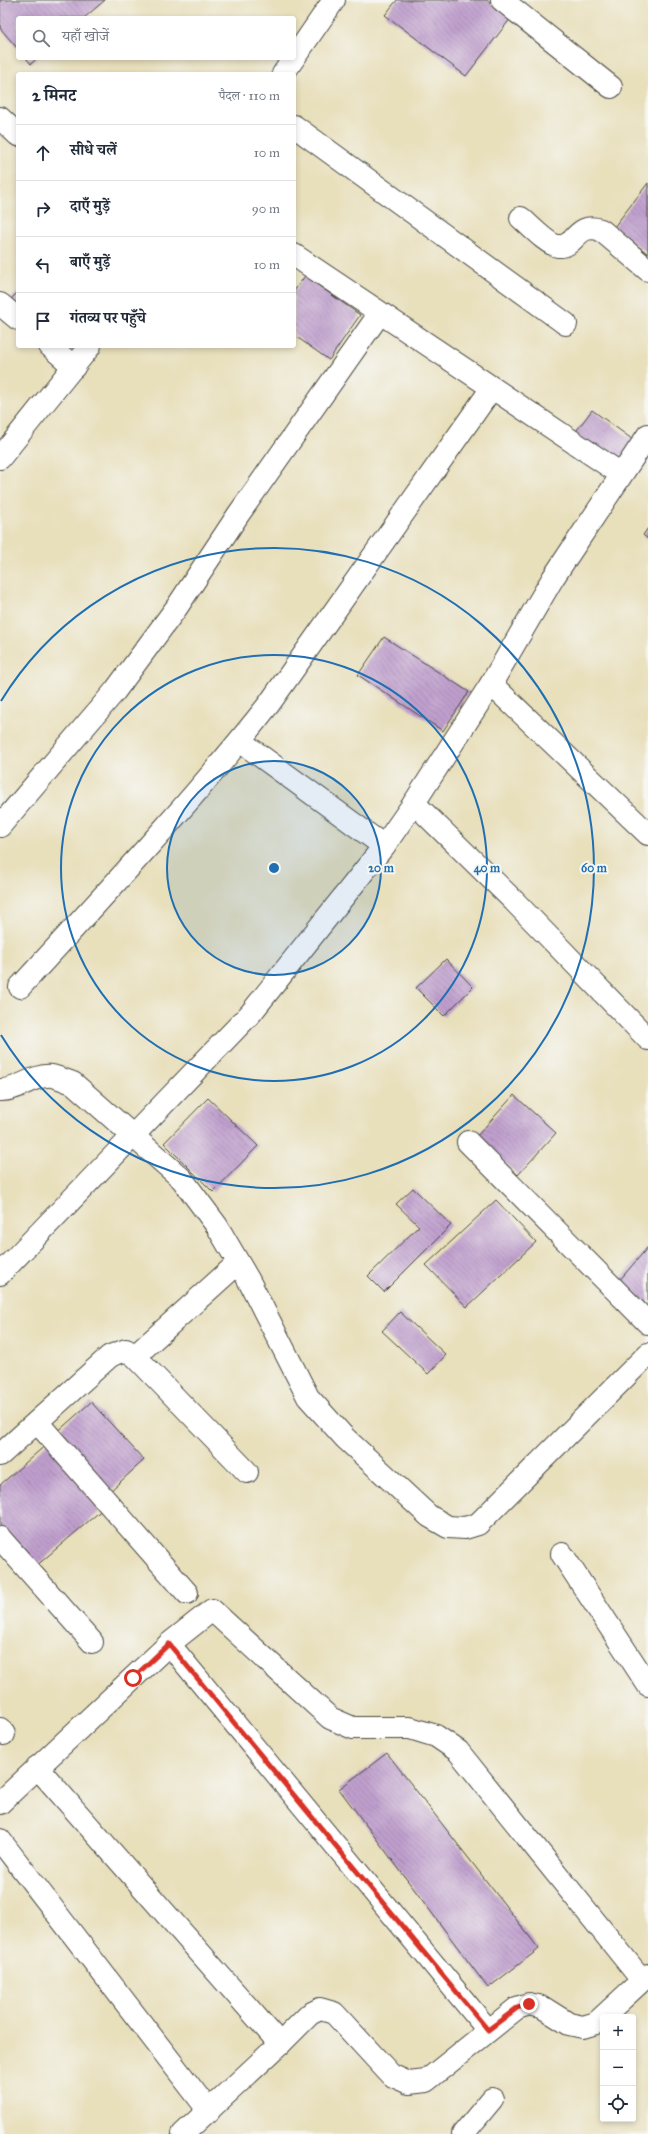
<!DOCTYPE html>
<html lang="hi">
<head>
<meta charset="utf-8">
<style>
	:root { --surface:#fff; --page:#f6f6f7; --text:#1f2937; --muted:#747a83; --line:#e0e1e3 }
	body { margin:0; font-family:"IM FELL Great Primer","Noto Serif Devanagari",serif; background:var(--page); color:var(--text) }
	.controls { position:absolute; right:12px; bottom:12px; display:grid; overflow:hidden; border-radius:4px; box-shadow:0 2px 6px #0003 }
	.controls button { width:36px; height:36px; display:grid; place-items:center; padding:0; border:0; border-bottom:1px solid var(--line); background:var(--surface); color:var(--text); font:20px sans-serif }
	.stop { position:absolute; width:12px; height:12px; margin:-9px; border:3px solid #d93025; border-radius:50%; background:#fff }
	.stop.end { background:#d93025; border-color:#fff; box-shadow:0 1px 4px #0008 }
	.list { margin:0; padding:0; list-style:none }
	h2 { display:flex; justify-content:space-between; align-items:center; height:52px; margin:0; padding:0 16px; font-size:17px }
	h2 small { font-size:13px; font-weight:400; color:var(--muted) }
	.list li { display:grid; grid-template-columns:26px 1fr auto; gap:12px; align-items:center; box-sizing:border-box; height:56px; padding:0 16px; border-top:1px solid var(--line) }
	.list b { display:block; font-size:15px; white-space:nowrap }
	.list em { font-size:13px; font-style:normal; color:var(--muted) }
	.icon { flex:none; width:22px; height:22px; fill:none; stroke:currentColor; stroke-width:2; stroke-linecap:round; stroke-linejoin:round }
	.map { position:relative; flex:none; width:648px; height:2134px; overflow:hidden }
	.search { position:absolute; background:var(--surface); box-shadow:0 2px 6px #0003; left:16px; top:16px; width:280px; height:44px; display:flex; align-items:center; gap:10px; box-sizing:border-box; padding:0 14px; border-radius:4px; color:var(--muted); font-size:15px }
	.panel { position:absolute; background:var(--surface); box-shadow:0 2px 6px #0003; left:16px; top:72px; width:280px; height:276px; border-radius:4px }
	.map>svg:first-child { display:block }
	.building { fill:url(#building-back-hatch) }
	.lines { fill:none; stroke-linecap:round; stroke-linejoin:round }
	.street-casing { stroke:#474641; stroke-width:24 }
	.secondary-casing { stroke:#474641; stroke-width:24 }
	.street { stroke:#fff; stroke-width:22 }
	.secondary { stroke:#fff; stroke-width:22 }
	.route { stroke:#d93025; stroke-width:5 }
	.ring { fill:none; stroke:#1f6fb2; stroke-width:2 }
	.centre { fill:#1f6fb2; stroke:#f6f6f2; stroke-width:2 }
	.ring-label { font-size:12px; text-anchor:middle; font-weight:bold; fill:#1f6fb2; stroke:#f6f6f2; stroke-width:4; stroke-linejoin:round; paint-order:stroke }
</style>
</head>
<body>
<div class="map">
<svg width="648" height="2134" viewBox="0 0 648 2134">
	<defs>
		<pattern id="building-back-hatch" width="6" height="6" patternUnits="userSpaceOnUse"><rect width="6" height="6" fill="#bf9fcd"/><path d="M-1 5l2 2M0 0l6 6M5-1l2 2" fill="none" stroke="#9b82a7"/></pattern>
	</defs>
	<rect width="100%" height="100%" fill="#f6f6f2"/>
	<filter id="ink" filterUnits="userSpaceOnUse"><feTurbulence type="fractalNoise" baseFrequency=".025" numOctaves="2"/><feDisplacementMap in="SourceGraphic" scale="8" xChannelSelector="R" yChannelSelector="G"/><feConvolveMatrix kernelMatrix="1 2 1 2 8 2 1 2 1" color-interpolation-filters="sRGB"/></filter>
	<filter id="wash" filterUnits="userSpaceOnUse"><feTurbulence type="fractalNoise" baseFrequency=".012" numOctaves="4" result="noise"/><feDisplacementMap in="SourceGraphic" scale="16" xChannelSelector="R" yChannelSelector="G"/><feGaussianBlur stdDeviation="0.9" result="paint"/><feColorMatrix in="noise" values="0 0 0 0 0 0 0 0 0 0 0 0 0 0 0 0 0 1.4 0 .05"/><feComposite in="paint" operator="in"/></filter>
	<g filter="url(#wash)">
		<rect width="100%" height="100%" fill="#e8dfbb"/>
		<g id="blocks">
			<!-- building -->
			<g class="building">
				<path d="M 0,0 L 105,0 L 84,18 L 18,18 L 18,49 L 0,28 Z"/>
				<path d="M 397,0 L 487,0 L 511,18 L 466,76 L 385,15 Z"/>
				<path d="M 26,58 L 37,58 L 31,64 Z"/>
				<path d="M 648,183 L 648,254 L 614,227 Z"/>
				<path d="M 305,276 L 360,315 L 329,360 L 294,335 L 294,291 Z"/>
				<path d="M 18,292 L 18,309 L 9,301 Z"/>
				<path d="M 592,410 L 636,442 L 618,467 L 574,434 Z"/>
				<path d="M 648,528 L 648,539 L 643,535 Z"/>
				<path d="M 384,637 L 469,692 L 443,731 L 358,675 Z"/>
				<path d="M 446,959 L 473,987 L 444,1016 L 416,988 Z"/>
				<path d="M 514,1095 L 556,1133 L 518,1175 L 476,1137 Z"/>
				<path d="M 208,1098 L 258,1146 L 213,1192 L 164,1143 Z"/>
				<path d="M 413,1188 L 451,1225 L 384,1292 L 368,1276 L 419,1226 L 396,1204 Z"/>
				<path d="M 496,1200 L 536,1242 L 467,1307 L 426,1265 Z"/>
				<path d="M 648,1247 L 648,1307 L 618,1282 Z"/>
				<path d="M 400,1312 L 446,1355 L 428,1374 L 382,1331 Z"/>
				<path d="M 91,1402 L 144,1460 L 108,1493 L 55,1434 Z"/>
				<path d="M 48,1443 L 104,1508 L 35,1567 L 0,1526 L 0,1485 Z"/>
				<path d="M 387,1753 L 539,1949 L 488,1988 L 339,1789 Z"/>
			</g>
		</g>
	</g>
	<g filter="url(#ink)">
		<use href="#blocks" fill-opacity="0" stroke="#474641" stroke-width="1"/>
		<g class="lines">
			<defs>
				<g id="street">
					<path d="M 502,0 L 611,87"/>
					<path d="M 0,118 L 18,135"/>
					<path d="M 294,126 L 566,324"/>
					<path d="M 521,218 C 529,225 548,245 558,246 C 576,248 576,221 601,230 L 648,270"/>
					<path d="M 294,255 L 621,474"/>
					<path d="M 0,304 L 18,319"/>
					<path d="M 50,346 L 74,367"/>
					<path d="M 491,684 L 648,834"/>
					<path d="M 240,741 L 384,846"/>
					<path d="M 414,803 L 514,901 L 648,1039"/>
					<path d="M 0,826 L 115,691 L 177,607 L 238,515 L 380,313"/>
					<path d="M 20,987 C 105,894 191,803 269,704 L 492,388"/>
					<path d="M 0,1090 C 18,1091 33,1074 52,1076 C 58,1077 66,1081 73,1083 L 182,1179 L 217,1226 L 248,1279 L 308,1397 L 345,1438 L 429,1516 L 448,1527 L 465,1528 L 478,1524 L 648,1354"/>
					<path d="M 468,1142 L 648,1323"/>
					<path d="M 0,1274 L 251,1013 L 384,846 L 414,803 L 491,684 L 553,578 L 648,435"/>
					<path d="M 135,1356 L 238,1263"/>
					<path d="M 37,1422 L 187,1593"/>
					<path d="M 0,1455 L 110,1356 L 126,1350 L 135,1356 L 247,1472"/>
					<path d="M 0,1538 L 92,1642"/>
					<path d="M 562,1554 L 648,1685"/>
					<path d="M 169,1644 L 488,2030"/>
					<path d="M 0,1729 L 4,1734"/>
					<path d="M 37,1767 L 280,2044"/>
					<path d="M 0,1803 L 169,1644 L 212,1610 L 330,1718 L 353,1728 L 410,1728 L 436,1736 L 458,1751 L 642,1980"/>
					<path d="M 0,1840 L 209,2111"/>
					<path d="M 183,2134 L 280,2044 L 310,2014 L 320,2009 L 334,2013 L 391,2075 L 409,2083 L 426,2081 L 517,2008 L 529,2004 L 542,2007 L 569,2024 L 583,2027 L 596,2023 L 648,1975"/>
					<path d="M 463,2134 L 492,2099"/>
				</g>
				<g id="secondary">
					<path d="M 283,74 L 334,0"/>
					<path d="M 0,458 L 90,346"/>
				</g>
			</defs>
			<!-- street casing -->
			<use href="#street" class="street-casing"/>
			<!-- secondary casing -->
			<use href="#secondary" class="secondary-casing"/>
			<!-- street -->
			<use href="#street" class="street"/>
			<!-- secondary -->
			<use href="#secondary" class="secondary"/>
		</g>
	</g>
	<g class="lines" filter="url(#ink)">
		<!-- route -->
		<path class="route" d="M 133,1678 L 169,1644 L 488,2030 L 517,2008 L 529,2004"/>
	</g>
	<!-- distance rings -->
	<circle cx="274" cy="868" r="107" fill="#1f6fb2" fill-opacity=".12"/>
	<g class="ring">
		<circle cx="274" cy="868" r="107"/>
		<circle cx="274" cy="868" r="213"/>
		<path d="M1 701A320 320 0 1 1 1 1035"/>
	</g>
	<circle cx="274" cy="868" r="6" class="centre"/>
	<g class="ring-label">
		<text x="381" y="872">20 m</text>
		<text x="487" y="872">40 m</text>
		<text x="594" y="872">60 m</text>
	</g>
</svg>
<div class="controls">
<button>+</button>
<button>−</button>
<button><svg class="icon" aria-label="locate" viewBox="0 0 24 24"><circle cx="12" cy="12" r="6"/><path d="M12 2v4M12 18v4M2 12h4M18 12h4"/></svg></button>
</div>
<div class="stop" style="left:133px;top:1678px"></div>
<div class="stop end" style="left:529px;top:2004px"></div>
<div class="search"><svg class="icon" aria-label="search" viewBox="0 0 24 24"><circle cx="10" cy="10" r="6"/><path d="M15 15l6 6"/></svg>यहाँ खोजें</div>
<section class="panel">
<h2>2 मिनट<small>पैदल · 110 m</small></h2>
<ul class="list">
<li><svg class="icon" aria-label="ahead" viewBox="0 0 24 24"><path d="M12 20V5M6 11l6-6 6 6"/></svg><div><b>सीधे चलें</b></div><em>10 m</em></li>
<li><svg class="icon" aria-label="right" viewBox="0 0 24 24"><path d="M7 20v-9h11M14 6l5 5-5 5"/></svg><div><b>दाएँ मुड़ें</b></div><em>90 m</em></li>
<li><svg class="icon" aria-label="left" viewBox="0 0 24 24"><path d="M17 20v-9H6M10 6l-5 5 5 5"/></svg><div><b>बाएँ मुड़ें</b></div><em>10 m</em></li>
<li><svg class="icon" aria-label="arrive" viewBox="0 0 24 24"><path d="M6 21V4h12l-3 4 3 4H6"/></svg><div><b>गंतव्य पर पहुँचे</b></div></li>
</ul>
</section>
</div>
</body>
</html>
